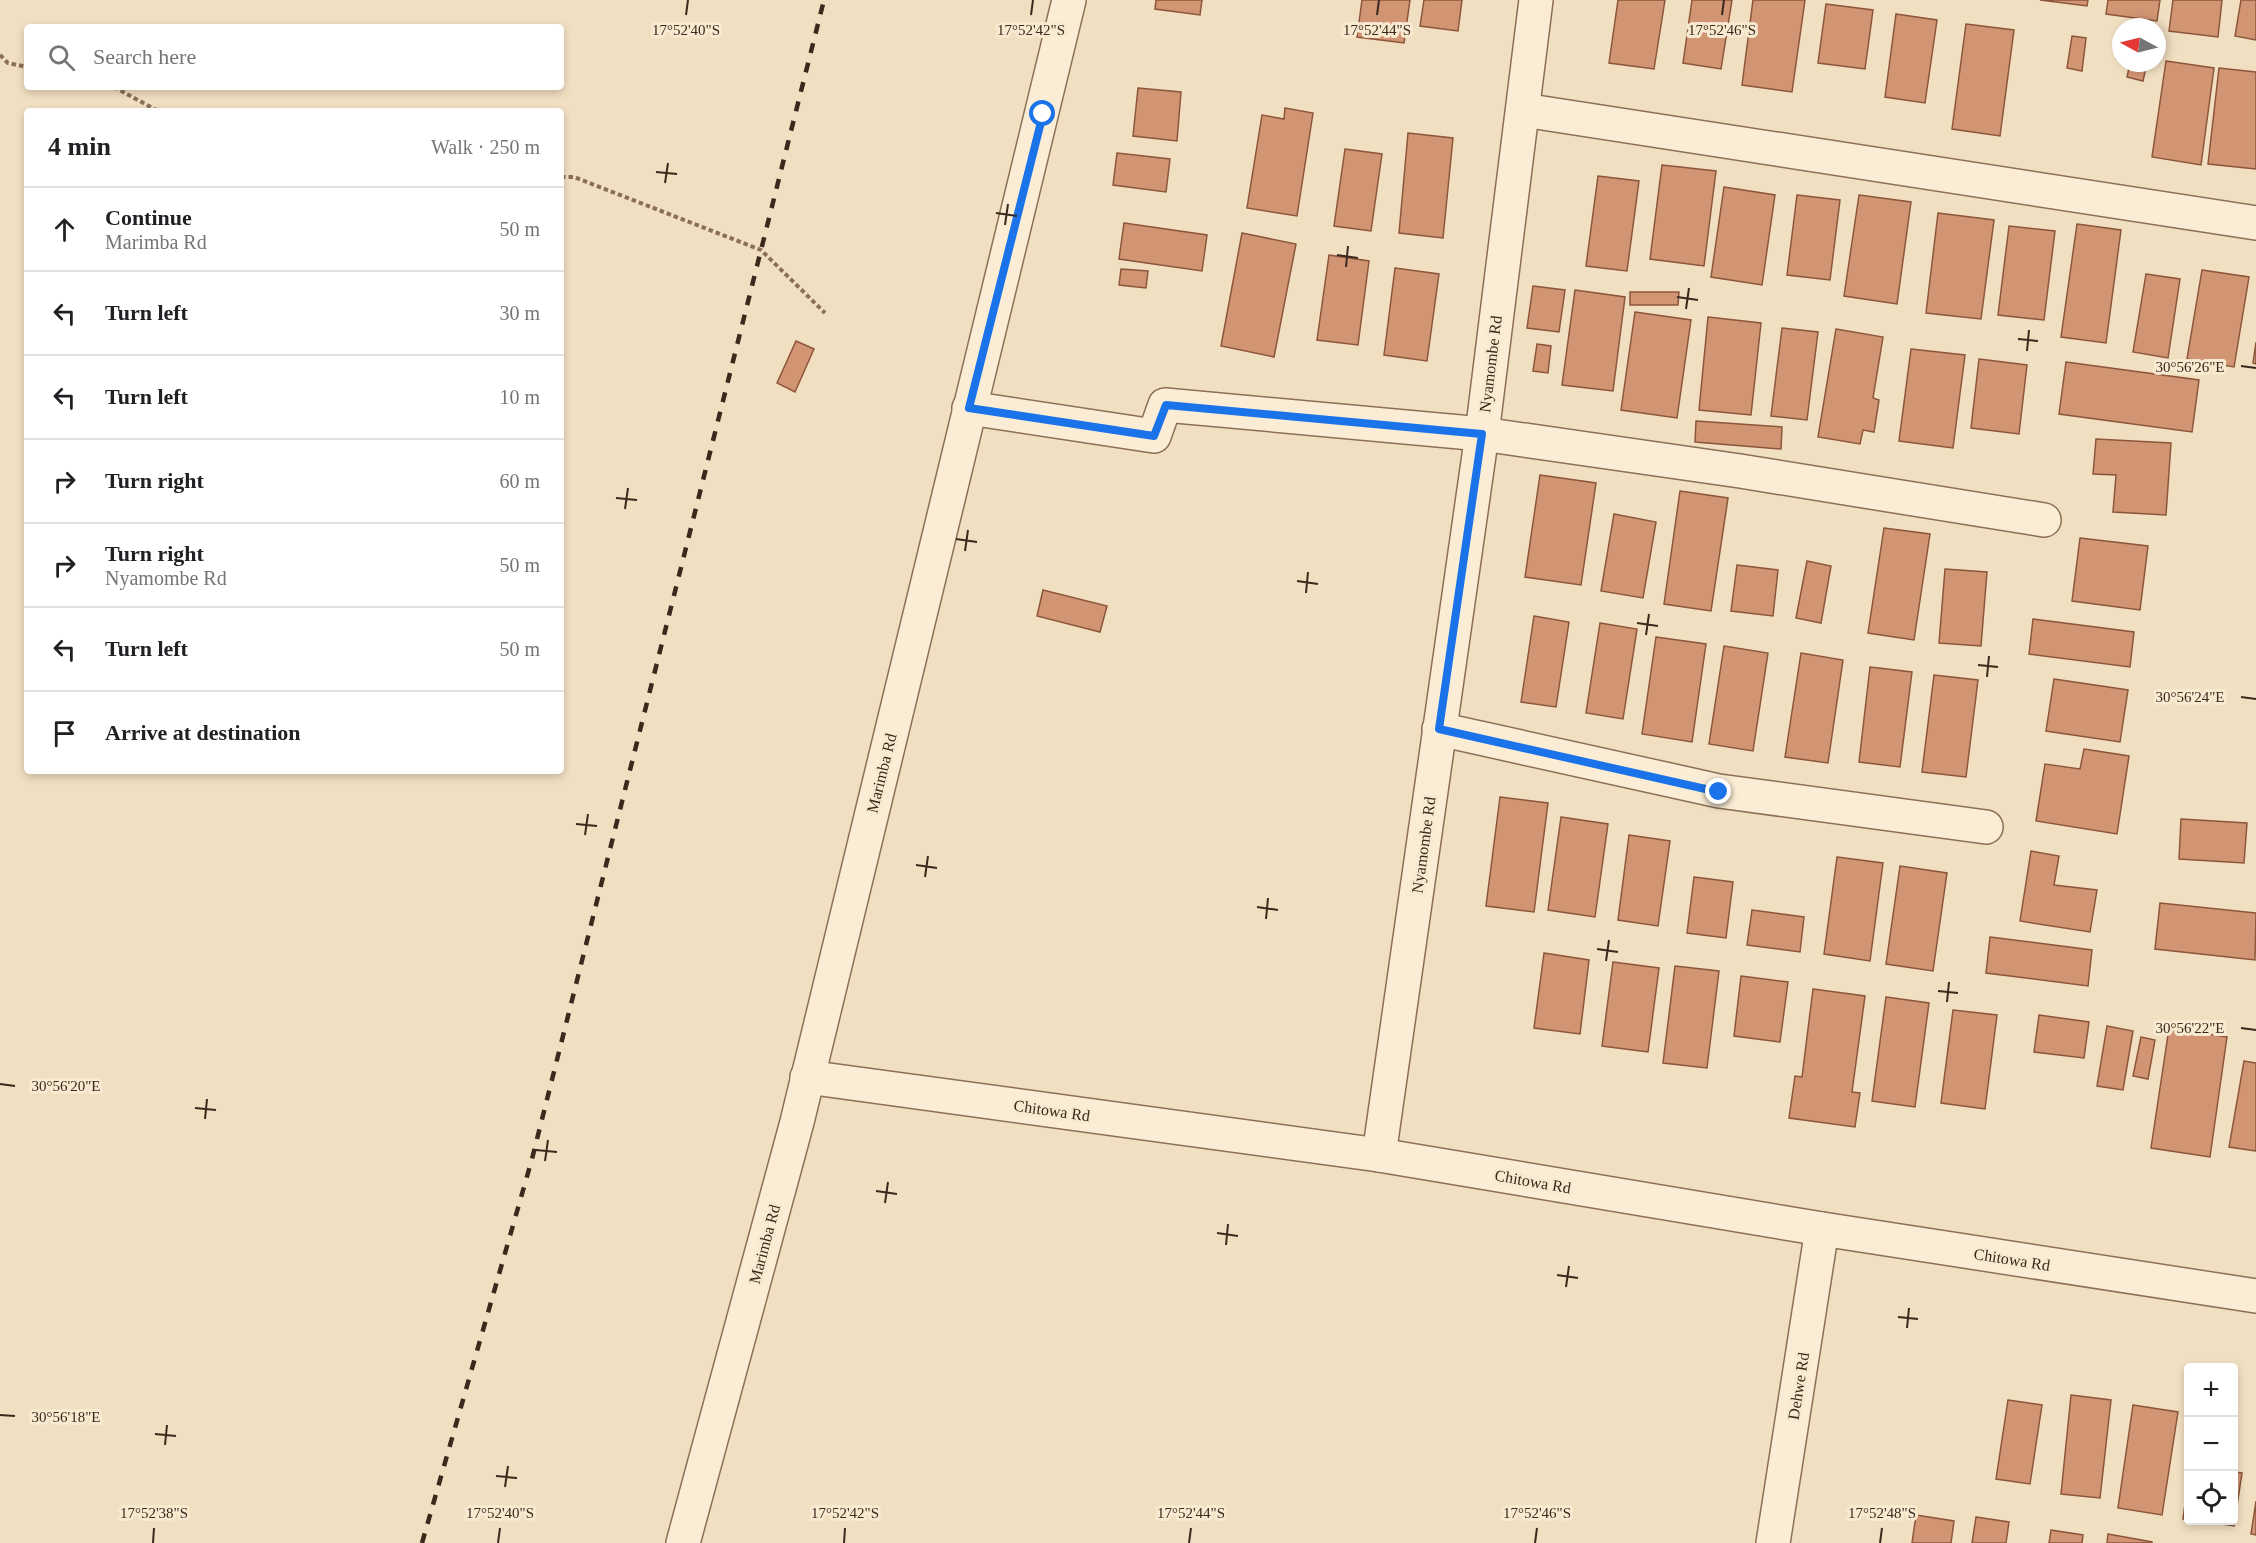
<!DOCTYPE html>
<html lang="en">
<head>
<meta charset="utf-8">
<style>
	:root { --surface:#fff; --page:#f6f6f6; --text:#202124; --muted:#757577; --line:#e0e0e0 }
	body { margin:0; font-family:Georgia,serif; background:var(--page); color:var(--text) }
	.controls { position:absolute; right:18px; bottom:18px; display:grid; overflow:hidden; border-radius:6px; box-shadow:0 3px 9px #0003 }
	.controls button { width:54px; height:54px; display:grid; place-items:center; padding:0; border:0; border-bottom:2px solid var(--line); background:var(--surface); color:var(--text); font:30px sans-serif }
	.compass { position:absolute; left:2112px; top:18px; width:54px; height:54px; border-radius:50%; background:var(--surface); box-shadow:0 3px 9px #0003; rotate:277deg }
	.stop { position:absolute; width:18px; height:18px; margin:-14px; border:4px solid #1a73e8; border-radius:50%; background:#fff }
	.stop.end { background:#1a73e8; border-color:#fff; box-shadow:0 2px 6px #0008 }
	.list { margin:0; padding:0; list-style:none }
	h2 { display:flex; justify-content:space-between; align-items:center; height:78px; margin:0; padding:0 24px; font-size:26px }
	h2 small { font-size:20px; font-weight:400; color:var(--muted) }
	.list li { display:grid; grid-template-columns:39px 1fr auto; gap:18px; align-items:center; box-sizing:border-box; height:84px; padding:0 24px; border-top:2px solid var(--line) }
	.list b { display:block; font-size:22px; white-space:nowrap }
	.list p { margin:0; font-size:20px; white-space:nowrap; color:var(--muted) }
	.list em { font-size:20px; font-style:normal; color:var(--muted) }
	.icon { flex:none; width:33px; height:33px; fill:none; stroke:currentColor; stroke-width:2; stroke-linecap:round; stroke-linejoin:round }
	.map { position:relative; flex:none; width:2256px; height:1543px; overflow:hidden }
	.search { position:absolute; background:var(--surface); box-shadow:0 3px 9px #0003; left:24px; top:24px; width:540px; height:66px; display:flex; align-items:center; gap:15px; box-sizing:border-box; padding:0 21px; border-radius:6px; color:var(--muted); font-size:22px }
	.panel { position:absolute; background:var(--surface); box-shadow:0 3px 9px #0003; left:24px; top:108px; width:540px; height:666px; border-radius:6px }
	.map>svg:first-child { display:block }
	.building { fill:#d29574; stroke:#8d563b; stroke-width:1.5 }
	.lines { fill:none; stroke-linecap:round; stroke-linejoin:round }
	.minor-casing { stroke:#8c6f57; stroke-width:36 }
	.tertiary-casing { stroke:#8c6f57; stroke-width:36 }
	.path { stroke:#8c6f57; stroke-width:4; stroke-dasharray:4.5 3; stroke-linecap:butt }
	.minor { stroke:#fbedd5; stroke-width:33 }
	.tertiary { stroke:#fbedd5; stroke-width:33 }
	.rail { stroke:#3a291c; stroke-width:4.5; stroke-dasharray:10 10; stroke-linecap:butt }
	.route { stroke:#1a73e8; stroke-width:8 }
	.ticks { fill:none; stroke:#3a291c; stroke-width:2 }
	.labels { text-anchor:middle; stroke-width:6; stroke-linejoin:round; paint-order:stroke }
	.street-label { font-size:16px; fill:#3a291c; stroke:#f8ead1 }
	.ticks-label { font-size:15px; text-anchor:middle; fill:#3a291c; stroke:#f8ead1; stroke-width:6; stroke-linejoin:round; paint-order:stroke }
</style>
</head>
<body>
<div class="map">
<svg width="2256" height="1543" viewBox="0 0 2256 1543">
	<rect width="100%" height="100%" fill="#f1dfc1"/>
	<!-- building -->
	<g class="building">
		<path d="M 1156,0 L 1202,0 L 1200,15 L 1155,9 Z"/>
		<path d="M 1362,0 L 1410,0 L 1404,43 L 1357,37 Z"/>
		<path d="M 1424,0 L 1462,0 L 1458,31 L 1420,26 Z"/>
		<path d="M 1618,0 L 1665,0 L 1654,69 L 1609,63 Z"/>
		<path d="M 1692,0 L 1732,0 L 1721,69 L 1683,63 Z"/>
		<path d="M 1753,0 L 1805,0 L 1792,92 L 1742,85 Z"/>
		<path d="M 2040,0 L 2088,0 L 2087,6 Z"/>
		<path d="M 2108,0 L 2160,0 L 2157,21 L 2106,14 Z"/>
		<path d="M 2173,0 L 2222,0 L 2218,37 L 2169,31 Z"/>
		<path d="M 2241,0 L 2256,0 L 2256,40 L 2235,36 Z"/>
		<path d="M 1826,4 L 1873,10 L 1865,69 L 1818,63 Z"/>
		<path d="M 1896,14 L 1937,20 L 1925,103 L 1885,97 Z"/>
		<path d="M 1966,24 L 2014,30 L 2000,136 L 1952,129 Z"/>
		<path d="M 2072,36 L 2086,38 L 2082,71 L 2067,68 Z"/>
		<path d="M 2166,61 L 2214,68 L 2201,165 L 2152,157 Z"/>
		<path d="M 2130,63 L 2147,63 L 2143,81 L 2127,77 Z"/>
		<path d="M 2219,68 L 2256,72 L 2256,169 L 2208,164 Z"/>
		<path d="M 1138,88 L 1181,92 L 1177,141 L 1133,136 Z"/>
		<path d="M 1285,108 L 1313,113 L 1297,216 L 1247,208 L 1262,115 L 1284,119 Z"/>
		<path d="M 1408,133 L 1453,138 L 1443,238 L 1399,233 Z"/>
		<path d="M 1345,149 L 1382,154 L 1371,231 L 1334,226 Z"/>
		<path d="M 1117,153 L 1170,159 L 1166,192 L 1113,185 Z"/>
		<path d="M 1662,165 L 1716,171 L 1704,266 L 1650,259 Z"/>
		<path d="M 1598,176 L 1639,181 L 1627,271 L 1586,266 Z"/>
		<path d="M 1724,187 L 1775,195 L 1762,285 L 1711,277 Z"/>
		<path d="M 1797,195 L 1840,200 L 1830,280 L 1787,275 Z"/>
		<path d="M 1859,195 L 1911,202 L 1897,304 L 1844,296 Z"/>
		<path d="M 1938,213 L 1994,220 L 1981,319 L 1926,313 Z"/>
		<path d="M 1124,223 L 1207,235 L 1202,271 L 1119,259 Z"/>
		<path d="M 2077,224 L 2121,230 L 2106,343 L 2061,337 Z"/>
		<path d="M 2009,226 L 2055,231 L 2044,320 L 1998,315 Z"/>
		<path d="M 1242,233 L 1296,244 L 1274,357 L 1221,346 Z"/>
		<path d="M 1329,255 L 1369,261 L 1358,345 L 1317,340 Z"/>
		<path d="M 1395,268 L 1439,274 L 1427,361 L 1384,355 Z"/>
		<path d="M 1121,269 L 1148,271 L 1146,288 L 1119,285 Z"/>
		<path d="M 2202,270 L 2249,277 L 2234,367 L 2187,359 Z"/>
		<path d="M 2146,274 L 2180,279 L 2168,358 L 2133,352 Z"/>
		<path d="M 1533,286 L 1565,290 L 1559,332 L 1527,328 Z"/>
		<path d="M 1575,290 L 1625,297 L 1613,391 L 1562,385 Z"/>
		<path d="M 1630,292 L 1679,292 L 1678,305 L 1630,305 Z"/>
		<path d="M 1635,312 L 1691,320 L 1677,418 L 1621,410 Z"/>
		<path d="M 1708,317 L 1761,323 L 1751,415 L 1699,410 Z"/>
		<path d="M 1782,328 L 1818,332 L 1807,420 L 1771,416 Z"/>
		<path d="M 1836,329 L 1883,337 L 1873,398 L 1879,400 L 1874,432 L 1863,430 L 1860,444 L 1818,437 Z"/>
		<path d="M 796,341 L 814,349 L 795,392 L 777,383 Z"/>
		<path d="M 2256,342 L 2256,364 L 2253,363 Z"/>
		<path d="M 1537,344 L 1551,346 L 1548,373 L 1533,371 Z"/>
		<path d="M 1911,349 L 1965,355 L 1953,448 L 1899,441 Z"/>
		<path d="M 1979,359 L 2027,365 L 2019,434 L 1971,428 Z"/>
		<path d="M 2066,362 L 2199,380 L 2192,432 L 2059,414 Z"/>
		<path d="M 1696,421 L 1782,427 L 1781,449 L 1695,442 Z"/>
		<path d="M 2096,439 L 2171,443 L 2166,515 L 2113,512 L 2116,475 L 2093,474 Z"/>
		<path d="M 1540,475 L 1596,483 L 1581,585 L 1525,577 Z"/>
		<path d="M 1680,491 L 1728,498 L 1711,611 L 1664,604 Z"/>
		<path d="M 1614,514 L 1656,522 L 1643,598 L 1601,591 Z"/>
		<path d="M 1884,528 L 1930,534 L 1914,640 L 1868,633 Z"/>
		<path d="M 2080,538 L 2148,546 L 2140,610 L 2072,601 Z"/>
		<path d="M 1807,561 L 1831,566 L 1821,623 L 1796,618 Z"/>
		<path d="M 1737,565 L 1778,570 L 1773,616 L 1731,611 Z"/>
		<path d="M 1945,569 L 1987,572 L 1981,646 L 1939,643 Z"/>
		<path d="M 1043,590 L 1107,606 L 1100,632 L 1037,616 Z"/>
		<path d="M 1534,616 L 1569,622 L 1556,707 L 1521,702 Z"/>
		<path d="M 2033,619 L 2134,632 L 2130,667 L 2029,654 Z"/>
		<path d="M 1600,623 L 1637,629 L 1623,719 L 1586,713 Z"/>
		<path d="M 1656,637 L 1706,644 L 1692,742 L 1642,734 Z"/>
		<path d="M 1724,646 L 1768,653 L 1753,751 L 1709,744 Z"/>
		<path d="M 1801,653 L 1843,660 L 1828,763 L 1785,757 Z"/>
		<path d="M 1870,667 L 1912,672 L 1900,767 L 1859,762 Z"/>
		<path d="M 1934,675 L 1978,680 L 1966,777 L 1922,772 Z"/>
		<path d="M 2054,679 L 2128,690 L 2120,742 L 2046,731 Z"/>
		<path d="M 2084,749 L 2129,756 L 2117,834 L 2036,821 L 2045,764 L 2080,769 Z"/>
		<path d="M 1500,797 L 1548,803 L 1534,912 L 1486,906 Z"/>
		<path d="M 1561,817 L 1608,824 L 1595,917 L 1548,910 Z"/>
		<path d="M 2181,819 L 2247,823 L 2244,863 L 2179,859 Z"/>
		<path d="M 1629,835 L 1670,841 L 1658,926 L 1618,920 Z"/>
		<path d="M 2031,851 L 2059,856 L 2054,885 L 2097,890 L 2090,932 L 2020,921 Z"/>
		<path d="M 1837,857 L 1883,863 L 1870,961 L 1824,954 Z"/>
		<path d="M 1900,866 L 1947,873 L 1933,971 L 1886,964 Z"/>
		<path d="M 1694,877 L 1733,882 L 1726,938 L 1687,933 Z"/>
		<path d="M 2160,903 L 2256,913 L 2255,960 L 2155,949 Z"/>
		<path d="M 1752,910 L 1804,917 L 1800,952 L 1747,945 Z"/>
		<path d="M 1990,937 L 2092,950 L 2088,986 L 1986,973 Z"/>
		<path d="M 1544,953 L 1589,960 L 1580,1034 L 1534,1028 Z"/>
		<path d="M 1613,962 L 1659,968 L 1648,1052 L 1602,1046 Z"/>
		<path d="M 1675,966 L 1719,971 L 1707,1068 L 1663,1063 Z"/>
		<path d="M 1741,976 L 1788,982 L 1780,1042 L 1734,1036 Z"/>
		<path d="M 1813,989 L 1865,996 L 1852,1092 L 1860,1093 L 1855,1127 L 1789,1118 L 1795,1076 L 1802,1077 Z"/>
		<path d="M 1886,997 L 1929,1003 L 1915,1107 L 1872,1101 Z"/>
		<path d="M 1953,1010 L 1997,1015 L 1985,1109 L 1941,1103 Z"/>
		<path d="M 2039,1015 L 2089,1022 L 2084,1058 L 2034,1052 Z"/>
		<path d="M 2107,1026 L 2133,1031 L 2123,1090 L 2097,1086 Z"/>
		<path d="M 2169,1028 L 2227,1037 L 2210,1157 L 2151,1148 Z"/>
		<path d="M 2141,1037 L 2155,1040 L 2148,1079 L 2133,1076 Z"/>
		<path d="M 2244,1061 L 2256,1063 L 2256,1151 L 2229,1147 Z"/>
		<path d="M 2071,1395 L 2111,1400 L 2100,1498 L 2061,1494 Z"/>
		<path d="M 2008,1400 L 2042,1405 L 2030,1484 L 1996,1479 Z"/>
		<path d="M 2133,1405 L 2178,1412 L 2162,1515 L 2118,1508 Z"/>
		<path d="M 2234,1472 L 2242,1473 L 2234,1526 L 2197,1520 L 2234,1520 Z"/>
		<path d="M 2188,1482 L 2188,1519 L 2183,1519 Z"/>
		<path d="M 2256,1501 L 2256,1535 L 2251,1534 Z"/>
		<path d="M 1916,1515 L 1954,1521 L 1951,1543 L 1912,1543 Z"/>
		<path d="M 1976,1517 L 2009,1522 L 2006,1543 L 1972,1543 Z"/>
		<path d="M 2051,1530 L 2083,1535 L 2082,1543 L 2049,1543 Z"/>
		<path d="M 2108,1534 L 2152,1542 L 2152,1543 L 2107,1543 Z"/>
	</g>
	<g class="lines">
		<defs>
			<g id="minor">
				<path d="M 1523,110 L 2256,223"/>
				<path d="M 969,408 L 1154,436 L 1165,405 L 1482,434 L 1740,471 L 2044,520"/>
				<path d="M 1439,729 L 1719,791 L 1986,827"/>
				<path d="M 1379,1155 L 1482,434 L 1536,0"/>
			</g>
			<g id="tertiary">
				<path d="M 807,1077 L 1379,1155 L 1822,1229 L 2256,1296"/>
				<path d="M 683,1543 L 797,1122 L 1069,0"/>
				<path d="M 1773,1543 L 1822,1229"/>
			</g>
		</defs>
		<!-- minor casing -->
		<use href="#minor" class="minor-casing"/>
		<!-- tertiary casing -->
		<use href="#tertiary" class="tertiary-casing"/>
		<!-- path -->
		<g class="path">
			<path d="M 0,55 L 8,63 L 27,67"/>
			<path d="M 114,87 L 158,111"/>
			<path d="M 561,177 L 574,177 L 761,250 L 825,313"/>
		</g>
		<!-- minor -->
		<use href="#minor" class="minor"/>
		<!-- tertiary -->
		<use href="#tertiary" class="tertiary"/>
		<!-- rail -->
		<path class="rail" d="M 422,1543 L 532,1159 L 824,0"/>
	</g>
	<g class="lines">
		<!-- route -->
		<path class="route" d="M 1043,114 L 969,408 L 1154,436 L 1166,405 L 1482,434 L 1439,729 L 1719,792"/>
	</g>
	<!-- ticks -->
	<path class="ticks" d="M 686,15 L 688,0M 1031,15 L 1033,0M 1377,15 L 1379,0M 1722,15 L 1724,0M 656,172 L 677,174M 665,183 L 668,163M 996,213 L 1017,216M 1005,225 L 1008,204M 1337,255 L 1358,258M 1346,267 L 1348,246M 1677,297 L 1698,300M 1686,309 L 1689,288M 2018,339 L 2038,341M 2027,351 L 2029,330M 2241,366 L 2256,368M 616,498 L 637,500M 625,509 L 628,488M 956,539 L 977,542M 965,551 L 968,530M 1297,581 L 1318,584M 1306,593 L 1308,572M 1637,623 L 1658,626M 1646,635 L 1649,614M 1978,665 L 1998,667M 1987,677 L 1989,656M 2241,697 L 2256,699M 576,824 L 597,826M 585,835 L 588,814M 916,865 L 937,868M 925,877 L 928,856M 1257,907 L 1278,910M 1266,919 L 1268,898M 1597,949 L 1618,952M 1606,961 L 1609,940M 1938,991 L 1958,993M 1947,1002 L 1949,982M 2241,1028 L 2256,1030M 0,1084 L 15,1086M 195,1108 L 216,1110M 205,1119 L 207,1099M 536,1150 L 557,1152M 545,1161 L 548,1140M 876,1191 L 897,1194M 885,1203 L 888,1182M 1217,1233 L 1238,1236M 1226,1245 L 1228,1224M 1557,1275 L 1578,1278M 1566,1287 L 1569,1266M 1898,1317 L 1918,1319M 1907,1328 L 1909,1308M 0,1415 L 15,1416M 155,1434 L 176,1436M 165,1445 L 167,1425M 496,1476 L 517,1478M 505,1487 L 508,1466M 153,1543 L 154,1528M 498,1543 L 500,1528M 844,1543 L 845,1528M 1189,1543 L 1191,1528M 1535,1543 L 1537,1528M 1880,1543 L 1882,1528"/>
	<g class="labels">
		<!-- street labels -->
		<g class="street-label">
			<text transform="translate(1490 364) rotate(-83)" y="6">Nyamombe Rd</text>
			<text transform="translate(881 773) rotate(-76)" y="6">Marimba Rd</text>
			<text transform="translate(1423 845) rotate(-82)" y="6">Nyamombe Rd</text>
			<text transform="translate(1052 1110) rotate(8)" y="6">Chitowa Rd</text>
			<text transform="translate(1533 1181) rotate(10)" y="6">Chitowa Rd</text>
			<text transform="translate(764 1244) rotate(-75)" y="6">Marimba Rd</text>
			<text transform="translate(2012 1259) rotate(9)" y="6">Chitowa Rd</text>
			<text transform="translate(1798 1386) rotate(-81)" y="6">Dehwe Rd</text>
		</g>
	</g>
	<g class="ticks-label">
		<text x="686" y="35">17°52'40"S</text>
		<text x="1031" y="35">17°52'42"S</text>
		<text x="1377" y="35">17°52'44"S</text>
		<text x="1722" y="35">17°52'46"S</text>
		<text x="2190" y="372">30°56'26"E</text>
		<text x="2190" y="702">30°56'24"E</text>
		<text x="2190" y="1033">30°56'22"E</text>
		<text x="66" y="1091">30°56'20"E</text>
		<text x="66" y="1422">30°56'18"E</text>
		<text x="154" y="1518">17°52'38"S</text>
		<text x="500" y="1518">17°52'40"S</text>
		<text x="845" y="1518">17°52'42"S</text>
		<text x="1191" y="1518">17°52'44"S</text>
		<text x="1537" y="1518">17°52'46"S</text>
		<text x="1882" y="1518">17°52'48"S</text>
	</g>
</svg>
<div class="controls">
<button>+</button>
<button>−</button>
<button><svg class="icon" aria-label="locate" viewBox="0 0 24 24"><circle cx="12" cy="12" r="6"/><path d="M12 2v4M12 18v4M2 12h4M18 12h4"/></svg></button>
</div>
<svg class="compass" viewBox="-18 -18 36 36"><path d="M0-13l5 13h-10z" fill="#e53935"/><path d="M0 13l5-13h-10z" fill="#757577"/></svg>
<div class="stop" style="left:1043px;top:114px"></div>
<div class="stop end" style="left:1719px;top:792px"></div>
<div class="search"><svg class="icon" aria-label="search" viewBox="0 0 24 24"><circle cx="10" cy="10" r="6"/><path d="M15 15l6 6"/></svg>Search here</div>
<section class="panel">
<h2>4 min<small>Walk · 250 m</small></h2>
<ul class="list">
<li><svg class="icon" aria-label="ahead" viewBox="0 0 24 24"><path d="M12 20V5M6 11l6-6 6 6"/></svg><div><b>Continue</b><p>Marimba Rd</p></div><em>50 m</em></li>
<li><svg class="icon" aria-label="left" viewBox="0 0 24 24"><path d="M17 20v-9H6M10 6l-5 5 5 5"/></svg><div><b>Turn left</b></div><em>30 m</em></li>
<li><svg class="icon" aria-label="left" viewBox="0 0 24 24"><path d="M17 20v-9H6M10 6l-5 5 5 5"/></svg><div><b>Turn left</b></div><em>10 m</em></li>
<li><svg class="icon" aria-label="right" viewBox="0 0 24 24"><path d="M7 20v-9h11M14 6l5 5-5 5"/></svg><div><b>Turn right</b></div><em>60 m</em></li>
<li><svg class="icon" aria-label="right" viewBox="0 0 24 24"><path d="M7 20v-9h11M14 6l5 5-5 5"/></svg><div><b>Turn right</b><p>Nyamombe Rd</p></div><em>50 m</em></li>
<li><svg class="icon" aria-label="left" viewBox="0 0 24 24"><path d="M17 20v-9H6M10 6l-5 5 5 5"/></svg><div><b>Turn left</b></div><em>50 m</em></li>
<li><svg class="icon" aria-label="arrive" viewBox="0 0 24 24"><path d="M6 21V4h12l-3 4 3 4H6"/></svg><div><b>Arrive at destination</b></div></li>
</ul>
</section>
</div>
</body>
</html>
